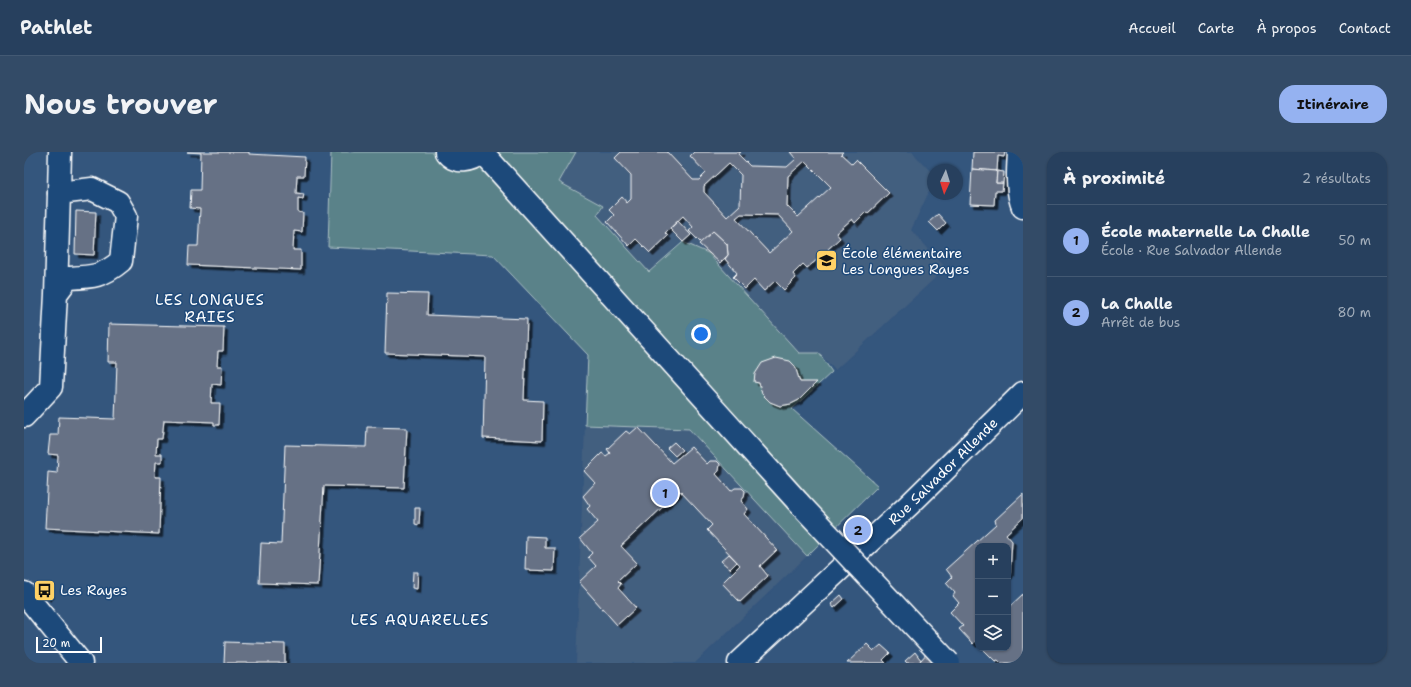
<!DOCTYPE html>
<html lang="fr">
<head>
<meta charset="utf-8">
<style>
	:root { --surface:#27405e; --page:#334b67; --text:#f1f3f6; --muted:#a4afbc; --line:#435973; --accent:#95b2f1 }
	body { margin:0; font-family:"Shantell Sans",sans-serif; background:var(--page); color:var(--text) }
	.controls { position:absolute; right:12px; bottom:12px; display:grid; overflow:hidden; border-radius:8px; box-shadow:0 1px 3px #0004 }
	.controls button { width:36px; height:36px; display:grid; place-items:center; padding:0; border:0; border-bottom:1px solid var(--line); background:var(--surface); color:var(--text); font:20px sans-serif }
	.compass { position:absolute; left:903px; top:12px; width:36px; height:36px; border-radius:50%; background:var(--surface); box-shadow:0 1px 3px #0004; rotate:184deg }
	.scale { position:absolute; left:12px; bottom:10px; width:66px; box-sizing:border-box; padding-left:4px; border:2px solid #fff; border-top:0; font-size:11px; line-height:14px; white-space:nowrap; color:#fff; -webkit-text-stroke:3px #1f4a7a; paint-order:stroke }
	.you { position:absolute; left:677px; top:182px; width:14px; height:14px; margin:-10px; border:3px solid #fff; border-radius:50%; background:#1a73e8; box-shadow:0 0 0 6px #1a73e833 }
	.badge { display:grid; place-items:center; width:26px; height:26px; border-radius:50%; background:var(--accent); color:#111; font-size:13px; font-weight:700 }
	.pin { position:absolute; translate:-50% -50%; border:2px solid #fff; box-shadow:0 1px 4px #0006 }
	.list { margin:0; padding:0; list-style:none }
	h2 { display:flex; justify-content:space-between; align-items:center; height:52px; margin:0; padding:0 16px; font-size:17px }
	h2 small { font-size:13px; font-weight:400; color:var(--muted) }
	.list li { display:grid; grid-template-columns:26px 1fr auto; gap:12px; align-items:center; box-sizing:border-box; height:72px; padding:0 16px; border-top:1px solid var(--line) }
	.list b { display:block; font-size:15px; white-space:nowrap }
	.list p { margin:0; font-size:13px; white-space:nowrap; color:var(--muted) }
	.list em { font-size:13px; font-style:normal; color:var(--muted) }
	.icon { flex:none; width:22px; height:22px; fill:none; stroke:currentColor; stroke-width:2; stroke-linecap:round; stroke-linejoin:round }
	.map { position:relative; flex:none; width:999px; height:511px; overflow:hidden; border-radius:16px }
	header { display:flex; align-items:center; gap:24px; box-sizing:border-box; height:56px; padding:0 20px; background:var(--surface); border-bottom:1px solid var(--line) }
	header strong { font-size:19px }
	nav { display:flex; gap:22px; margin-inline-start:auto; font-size:14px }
	.intro { display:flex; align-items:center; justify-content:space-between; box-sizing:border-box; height:96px; padding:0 24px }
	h1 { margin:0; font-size:28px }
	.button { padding:10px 18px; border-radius:16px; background:var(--accent); color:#111; font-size:14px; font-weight:700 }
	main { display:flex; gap:24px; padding:0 24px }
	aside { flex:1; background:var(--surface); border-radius:16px; box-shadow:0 1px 3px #0004 }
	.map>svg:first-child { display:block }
	.built { fill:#435e7f }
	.green { fill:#5a8289; stroke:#acc0c4 }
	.building { fill:#667185; stroke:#fff; fill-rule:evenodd; filter:url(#shadow) }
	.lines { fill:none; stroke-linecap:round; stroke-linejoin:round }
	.minor-casing { stroke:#fff; stroke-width:25 }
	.minor { stroke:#1f4a7a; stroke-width:22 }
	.minor-bridge-casing { stroke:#fff; stroke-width:25; stroke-linecap:butt }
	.minor-bridge { stroke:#1f4a7a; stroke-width:22 }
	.labels { text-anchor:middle; stroke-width:3; stroke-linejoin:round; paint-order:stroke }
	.poi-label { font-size:14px; fill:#fff; stroke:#1f4a7a; text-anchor:start }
	.street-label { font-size:14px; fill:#fff; stroke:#1f4a7a }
	.neighbourhood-label { font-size:15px; letter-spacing:1px; fill:#fff; stroke:#1f4a7a }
</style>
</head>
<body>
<header>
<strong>Pathlet</strong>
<nav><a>Accueil</a><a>Carte</a><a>À propos</a><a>Contact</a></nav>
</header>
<div class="intro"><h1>Nous trouver</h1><a class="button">Itinéraire</a></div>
<main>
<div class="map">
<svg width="999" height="511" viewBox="0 0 999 511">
	<defs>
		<filter id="shadow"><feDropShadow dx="3.5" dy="3.5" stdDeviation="0" flood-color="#0009"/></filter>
	</defs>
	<rect width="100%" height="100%" fill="#34567d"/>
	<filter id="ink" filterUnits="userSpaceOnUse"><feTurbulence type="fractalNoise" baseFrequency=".025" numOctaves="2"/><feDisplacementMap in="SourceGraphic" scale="8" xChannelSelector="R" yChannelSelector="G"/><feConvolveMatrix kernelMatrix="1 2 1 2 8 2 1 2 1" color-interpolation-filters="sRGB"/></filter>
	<g filter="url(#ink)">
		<!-- built -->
		<g class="built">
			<path d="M 552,0 L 888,0 L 909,22 L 909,31 L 887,78 L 922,116 L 811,218 L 795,201 L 775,201 L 683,102 L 657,90 L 625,120 L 573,63 L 579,54 L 535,30 Z"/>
			<path d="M 561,273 L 665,277 L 783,404 L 671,511 L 552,511 Z"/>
		</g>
		<!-- green -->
		<path class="green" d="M 307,0 L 552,0 L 535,30 L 579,54 L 573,63 L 625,120 L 659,90 L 684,101 L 775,201 L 795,201 L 808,220 L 768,257 L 854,334 L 783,404 L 665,277 L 561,273 L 564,203 L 469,103 L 304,95 Z"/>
		<!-- building -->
		<g class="building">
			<path d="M 163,0 L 225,0 L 225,2 L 281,5 L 280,24 L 273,24 L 272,41 L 280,42 L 279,47 L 274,46 L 274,60 L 279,61 L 278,80 L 270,79 L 269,98 L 277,98 L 277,118 L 164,113 L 165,94 L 174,94 L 176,57 L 166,56 L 167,38 L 176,38 L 177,1 Z"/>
			<path d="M 597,0 L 643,0 L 669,28 L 675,28 L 682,21 L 666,4 L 670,0 L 717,0 L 714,2 L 726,14 L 763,15 L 772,7 L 766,0 L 819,0 L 817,2 L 828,12 L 832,8 L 865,41 L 844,61 L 842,60 L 831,71 L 828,67 L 812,81 L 816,86 L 804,97 L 805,98 L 783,116 L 779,112 L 769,122 L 772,126 L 760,138 L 751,129 L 740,139 L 730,128 L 721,137 L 709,125 L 713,121 L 701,107 L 704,103 L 703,92 L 689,79 L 677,91 L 665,79 L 669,75 L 659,64 L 641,81 L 644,84 L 626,101 L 612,87 L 605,94 L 583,70 L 590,63 L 585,58 L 598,45 L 603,51 L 607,47 L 607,23 L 591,6 ZM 781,9 L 807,35 L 774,65 L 763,54 L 764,24 ZM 705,11 L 717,23 L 716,53 L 703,65 L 680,40 L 680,34 ZM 717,62 L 754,63 L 769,79 L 745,101 L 712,66 Z"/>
			<path d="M 949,0 L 981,0 L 980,5 L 974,4 L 973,19 L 948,17 Z"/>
			<path d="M 948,17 L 973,19 L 972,31 L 979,31 L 978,39 L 971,39 L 970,53 L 946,52 Z"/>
			<path d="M 973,19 L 980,20 L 979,31 L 972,31 Z"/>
			<path d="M 52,59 L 72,60 L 70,103 L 51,102 Z"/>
			<path d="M 914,62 L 922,71 L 914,79 L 905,70 Z"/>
			<path d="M 654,69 L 667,83 L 659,90 L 646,77 Z"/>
			<path d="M 689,79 L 703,92 L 704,103 L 696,111 L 675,92 Z"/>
			<path d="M 363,141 L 404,142 L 403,163 L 503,167 L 500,248 L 519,249 L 518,289 L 459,286 L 461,205 L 361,201 Z"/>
			<path d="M 85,172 L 200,175 L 199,199 L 194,199 L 193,214 L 198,214 L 197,233 L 188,232 L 187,251 L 196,251 L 195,273 L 190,273 L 190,270 L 140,268 L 138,287 L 133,287 L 132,302 L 138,302 L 138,310 L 132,310 L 131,325 L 137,325 L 135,382 L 21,376 L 24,320 L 33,321 L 34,303 L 24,302 L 26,283 L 34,283 L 35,265 L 91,267 L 93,210 L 84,210 Z"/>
			<path d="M 752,206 L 766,209 L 771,214 L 776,230 L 793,230 L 775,248 L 767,252 L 756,254 L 746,250 L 738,242 L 735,231 L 730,230 L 731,222 L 738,211 Z"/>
			<path d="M 343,275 L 383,276 L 380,336 L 300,334 L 294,433 L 235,431 L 237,391 L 257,392 L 261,293 L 342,295 Z"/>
			<path d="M 614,275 L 648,311 L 667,295 L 683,312 L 686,309 L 693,309 L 696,312 L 695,319 L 692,322 L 707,339 L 711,336 L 718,336 L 721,339 L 720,345 L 717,349 L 724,357 L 720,362 L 753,398 L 736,414 L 744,424 L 716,450 L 698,431 L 716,413 L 683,378 L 688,373 L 656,339 L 597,394 L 613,411 L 594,429 L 597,432 L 594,436 L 612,456 L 593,473 L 555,430 L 572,414 L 564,405 L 568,401 L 556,386 L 574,370 L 563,357 L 566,354 L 559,344 L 571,331 L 560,319 L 578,301 L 582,304 L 586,301 L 583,297 L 602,279 L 606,282 Z"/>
			<path d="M 650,290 L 658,298 L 651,304 L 643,296 Z"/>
			<path d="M 999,342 L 999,366 L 982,382 L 988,389 L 986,421 L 984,424 L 984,394 L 954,394 L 954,492 L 952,489 L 949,492 L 935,477 L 939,474 L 926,460 L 935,451 L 929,444 L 931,441 L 922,431 L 928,425 L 922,417 L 972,372 L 971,368 Z"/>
			<path d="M 391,356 L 396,356 L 395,373 L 391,372 Z"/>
			<path d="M 836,372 L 839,376 L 830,384 L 827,381 Z"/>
			<path d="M 502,384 L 521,385 L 521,396 L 531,396 L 530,419 L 501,418 Z"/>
			<path d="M 705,402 L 713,410 L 706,417 L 697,409 Z"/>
			<path d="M 389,420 L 394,420 L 393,437 L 388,436 Z"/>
			<path d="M 19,432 L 27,442 L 23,446 L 14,436 Z"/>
			<path d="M 999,442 L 999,511 L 977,511 L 974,508 L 971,509 L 958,496 L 984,496 L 984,456 Z"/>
			<path d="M 817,443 L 820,447 L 810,456 L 807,452 Z"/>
			<path d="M 201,490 L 261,492 L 261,511 L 200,511 Z"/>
			<path d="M 843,492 L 850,499 L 857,493 L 866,501 L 859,508 L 862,511 L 823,511 Z"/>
			<path d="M 891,500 L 897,508 L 894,511 L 883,511 L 881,509 Z"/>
			<path d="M 904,500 L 915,511 L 894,511 L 897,508 Z"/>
		</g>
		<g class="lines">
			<defs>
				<g id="minor">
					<path d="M 422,0 C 432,13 448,9 459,0"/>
					<path d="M 458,0 L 775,351"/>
					<path d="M 995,0 C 994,18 992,38 999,55"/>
					<path d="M 35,41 L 36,0"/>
					<path d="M 0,264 L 27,235 L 32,142 L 44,126 C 68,125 78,125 97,109 L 102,64 L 94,50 L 68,37 L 35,41 L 32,142"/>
					<path d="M 0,441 L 57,511"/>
					<path id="s1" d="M 715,511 L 886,352 L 999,241"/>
				</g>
			</defs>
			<!-- minor casing -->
			<use href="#minor" class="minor-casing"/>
			<!-- minor -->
			<use href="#minor" class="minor"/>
			<defs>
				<path id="minor-bridge" d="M 775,351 L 925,511"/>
			</defs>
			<!-- minor-bridge casing -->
			<use href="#minor-bridge" class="minor-bridge-casing"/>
			<!-- minor-bridge -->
			<use href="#minor-bridge" class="minor-bridge"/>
		</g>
	</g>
	<!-- icons -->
	<defs>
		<symbol id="school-square" viewBox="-11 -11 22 22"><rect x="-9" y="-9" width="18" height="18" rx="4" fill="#ffd166" stroke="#1f4a7a"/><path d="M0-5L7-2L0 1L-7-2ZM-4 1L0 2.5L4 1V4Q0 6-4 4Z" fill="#111"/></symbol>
		<symbol id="bus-square" viewBox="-11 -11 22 22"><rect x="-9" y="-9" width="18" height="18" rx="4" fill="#ffd166" stroke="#1f4a7a"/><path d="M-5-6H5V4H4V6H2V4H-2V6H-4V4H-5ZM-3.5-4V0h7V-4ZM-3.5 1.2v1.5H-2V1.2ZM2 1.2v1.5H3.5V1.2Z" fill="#111"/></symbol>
	</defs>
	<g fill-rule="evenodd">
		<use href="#school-square" x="790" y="96" width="25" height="25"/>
		<use href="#bus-square" x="8" y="426" width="25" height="25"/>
	</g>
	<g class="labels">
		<!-- poi labels -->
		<g class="poi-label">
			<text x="818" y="106">École élémentaire<tspan x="818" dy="16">Les Longues Rayes</tspan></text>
			<text x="36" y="443">Les Rayes</text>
		</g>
		<!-- street labels -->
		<g class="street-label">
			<text dy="5" stroke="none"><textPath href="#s1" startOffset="280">Rue Salvador Allende</textPath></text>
		</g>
		<!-- neighbourhood labels -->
		<g class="neighbourhood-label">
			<text x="186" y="153">LES LONGUES<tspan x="186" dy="17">RAIES</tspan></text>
			<text x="396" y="473">LES AQUARELLES</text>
		</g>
	</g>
</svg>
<div class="controls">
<button>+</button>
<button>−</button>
<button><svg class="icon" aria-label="layers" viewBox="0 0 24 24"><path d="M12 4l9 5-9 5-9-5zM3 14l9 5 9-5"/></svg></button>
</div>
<svg class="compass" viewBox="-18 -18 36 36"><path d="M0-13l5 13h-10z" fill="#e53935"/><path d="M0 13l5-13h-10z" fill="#a4afbc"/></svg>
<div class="scale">20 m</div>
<div class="you"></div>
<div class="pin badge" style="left:641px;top:341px">1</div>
<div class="pin badge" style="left:834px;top:378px">2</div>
</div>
<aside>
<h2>À proximité<small>2 résultats</small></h2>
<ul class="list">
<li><span class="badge">1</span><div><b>École maternelle La Challe</b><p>École · Rue Salvador Allende</p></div><em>50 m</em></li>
<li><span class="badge">2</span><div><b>La Challe</b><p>Arrêt de bus</p></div><em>80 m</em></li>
</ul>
</aside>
</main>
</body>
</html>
